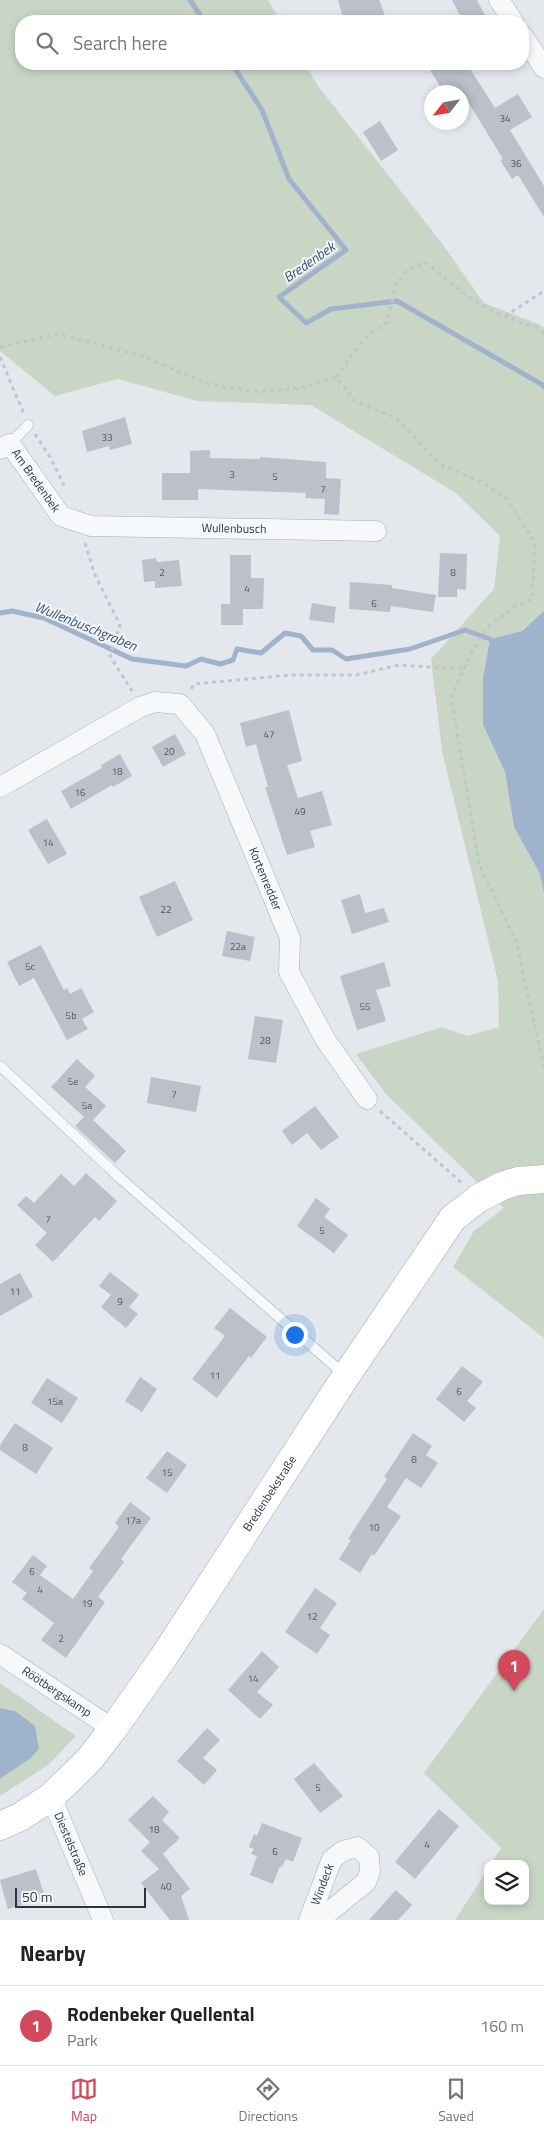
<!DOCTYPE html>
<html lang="en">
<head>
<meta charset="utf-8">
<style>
	:root { --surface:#fff; --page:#f2f2f2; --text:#222; --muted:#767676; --line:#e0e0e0; --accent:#d1495b }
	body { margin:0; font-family:"Titillium Web",sans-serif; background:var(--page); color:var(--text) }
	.controls { position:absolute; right:15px; bottom:15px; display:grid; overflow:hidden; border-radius:10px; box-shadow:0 2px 8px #0003 }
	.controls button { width:45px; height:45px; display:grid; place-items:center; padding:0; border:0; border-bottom:1px solid var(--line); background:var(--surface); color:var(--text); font:25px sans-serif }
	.compass { position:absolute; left:424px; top:85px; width:45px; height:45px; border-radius:50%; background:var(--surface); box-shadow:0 2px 8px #0003; rotate:239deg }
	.scale { position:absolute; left:15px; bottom:12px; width:131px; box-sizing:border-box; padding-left:5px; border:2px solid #2b3445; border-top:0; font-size:14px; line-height:18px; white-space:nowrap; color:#2b3445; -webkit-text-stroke:4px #f4f6f9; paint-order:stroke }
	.you { position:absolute; left:294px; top:1334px; width:18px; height:18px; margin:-12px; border:4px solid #fff; border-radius:50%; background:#1a73e8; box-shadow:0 0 0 8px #1a73e833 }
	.badge { display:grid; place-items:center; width:32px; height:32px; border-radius:50%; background:var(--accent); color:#fff; font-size:16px; font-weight:700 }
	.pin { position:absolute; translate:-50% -41px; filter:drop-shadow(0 1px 2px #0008) }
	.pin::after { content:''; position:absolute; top:26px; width:18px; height:15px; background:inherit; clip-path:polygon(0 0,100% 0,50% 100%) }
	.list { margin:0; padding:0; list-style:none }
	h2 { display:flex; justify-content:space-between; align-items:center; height:65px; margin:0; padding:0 20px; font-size:21px }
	h2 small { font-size:16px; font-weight:400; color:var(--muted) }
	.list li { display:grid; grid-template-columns:32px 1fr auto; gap:15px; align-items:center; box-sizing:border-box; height:80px; padding:0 20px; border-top:1px solid var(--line) }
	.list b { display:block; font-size:19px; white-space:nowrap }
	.list p { margin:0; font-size:16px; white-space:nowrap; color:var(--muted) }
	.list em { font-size:16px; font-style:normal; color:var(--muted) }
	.icon { flex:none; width:28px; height:28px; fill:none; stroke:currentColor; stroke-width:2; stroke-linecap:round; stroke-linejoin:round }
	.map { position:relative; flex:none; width:544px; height:1920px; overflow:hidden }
	.search { position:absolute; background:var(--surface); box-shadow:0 2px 8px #0003; left:15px; right:15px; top:15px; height:55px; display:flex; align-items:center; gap:12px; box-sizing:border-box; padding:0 18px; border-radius:20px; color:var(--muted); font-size:19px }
	.sheet { height:145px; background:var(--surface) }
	nav { display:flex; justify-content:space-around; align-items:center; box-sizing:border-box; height:70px; border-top:1px solid var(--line); background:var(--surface); font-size:14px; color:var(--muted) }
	nav a { display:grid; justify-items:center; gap:2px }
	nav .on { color:var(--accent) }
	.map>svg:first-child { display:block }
	.green { fill:#c9d6c5 }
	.water { fill:#9fb4cc }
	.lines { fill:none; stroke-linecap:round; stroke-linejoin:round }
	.stream { stroke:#9fb4cc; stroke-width:5 }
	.building { fill:#bbc0ca }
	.lane-casing { stroke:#a9aeb7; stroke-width:11 }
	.street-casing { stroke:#a9aeb7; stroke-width:21 }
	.secondary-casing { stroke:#a9aeb7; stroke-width:29 }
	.path { stroke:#c2c5cb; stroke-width:3; stroke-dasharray:4 4; stroke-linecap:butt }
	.lane { stroke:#f7f8fa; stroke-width:10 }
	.street { stroke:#f7f8fa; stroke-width:20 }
	.secondary { stroke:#fff; stroke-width:28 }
	.labels { text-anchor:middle; stroke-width:4; stroke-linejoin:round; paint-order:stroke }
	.number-label { font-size:10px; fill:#4f5766 }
	.street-label { font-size:12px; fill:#2b3445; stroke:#f4f6f9 }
	.water-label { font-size:14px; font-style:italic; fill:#34527a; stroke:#f4f6f9 }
</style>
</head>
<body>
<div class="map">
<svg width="544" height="1920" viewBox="0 0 544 1920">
	<rect width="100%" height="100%" fill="#e4e7ec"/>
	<!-- green -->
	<g class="green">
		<path d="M 0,0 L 268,0 L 281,21 L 21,21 L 21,64 L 305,64 L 318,86 L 441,242 L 484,303 L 541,325 L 544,328 L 544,611 L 522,631 L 490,639 L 483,678 L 483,725 L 505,772 L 514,827 L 540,874 L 544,894 L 544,1338 L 453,1267 L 474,1231 L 504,1208 L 386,1094 L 356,1054 L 442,1027 L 467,1036 L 499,1027 L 498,981 L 442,751 L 431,659 L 494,589 L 500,536 L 456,493 L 311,405 L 197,401 L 118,379 L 55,396 L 0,351 Z"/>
		<path d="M 544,1609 L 544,1920 L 455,1920 L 488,1869 L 488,1901 L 525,1901 L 525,1864 L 491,1864 L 501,1848 L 424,1773 Z"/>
		<path d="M 0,1683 L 76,1736 L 48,1765 L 0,1796 L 0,1779 L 31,1758 L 39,1749 L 15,1711 L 0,1708 Z"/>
	</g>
	<!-- water -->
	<g class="water">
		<path d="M 544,611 L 544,894 L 540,874 L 514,827 L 505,772 L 483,725 L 483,678 L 490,639 L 522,631 Z"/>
		<path d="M 0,1708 L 15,1711 L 35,1726 L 39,1749 L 31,1758 L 0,1779 Z"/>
	</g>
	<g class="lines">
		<!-- stream -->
		<g class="stream">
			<path d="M 190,0 L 204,21"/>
			<path d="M 232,64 L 262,110 L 289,179 L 346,250 L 279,297 L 306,323 L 331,309 L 397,301 L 543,385 L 544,387"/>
			<path d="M 0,613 L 12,611 L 44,618 L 132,659 L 186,666 L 201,659 L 220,664 L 233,660 L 237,649 L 261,653 L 285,633 L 301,636 L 313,650 L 332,650 L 346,659 L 410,649 L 465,630 L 490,639"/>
		</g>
	</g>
	<!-- building -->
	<g class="building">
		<path d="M 338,0 L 379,0 L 387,21 L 344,21 Z"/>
		<path d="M 452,0 L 477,0 L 488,21 L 463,21 Z"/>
		<path d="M 426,64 L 467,64 L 495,108 L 518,94 L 532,117 L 510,130 L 544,186 L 544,217 L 518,175 L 512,179 L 500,160 L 503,159 L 467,100 L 462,104 L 462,92 L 444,92 Z"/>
		<path d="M 380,121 L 398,150 L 381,161 L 363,132 Z"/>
		<path d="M 125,417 L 132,444 L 110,450 L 109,446 L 87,452 L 82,431 Z"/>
		<path d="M 210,450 L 210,458 L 260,459 L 260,457 L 326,462 L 326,478 L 341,479 L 339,515 L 324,514 L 325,499 L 305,498 L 306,493 L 198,489 L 198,500 L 162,500 L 162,473 L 190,473 L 190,451 Z"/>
		<path d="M 440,553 L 467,554 L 466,590 L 457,589 L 457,597 L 438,597 Z"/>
		<path d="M 230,555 L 251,555 L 251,578 L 264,578 L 263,609 L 243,609 L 243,625 L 221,625 L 221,604 L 230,604 Z"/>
		<path d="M 156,558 L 157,562 L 179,560 L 182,586 L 155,588 L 155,581 L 144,582 L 142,560 Z"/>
		<path d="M 350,582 L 392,585 L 392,588 L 436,595 L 433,612 L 391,606 L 390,612 L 349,609 Z"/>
		<path d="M 312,603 L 336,607 L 334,623 L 309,620 Z"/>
		<path d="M 289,710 L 302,761 L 287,765 L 298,798 L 322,791 L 332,825 L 310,831 L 315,847 L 287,855 L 265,787 L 268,787 L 256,744 L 246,747 L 240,723 Z"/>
		<path d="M 175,734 L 186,754 L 163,767 L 152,747 Z"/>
		<path d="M 120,754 L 132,776 L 113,787 L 112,785 L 71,809 L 61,791 L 102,768 L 101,765 Z"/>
		<path d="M 47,819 L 67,854 L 48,864 L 28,830 Z"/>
		<path d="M 175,881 L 193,920 L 157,937 L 139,897 Z"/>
		<path d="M 360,894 L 365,913 L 384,908 L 389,922 L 352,934 L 341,900 Z"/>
		<path d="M 227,931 L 255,937 L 250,961 L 222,956 Z"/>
		<path d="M 41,945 L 64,990 L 67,988 L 70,994 L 81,988 L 94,1012 L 82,1019 L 88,1029 L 67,1040 L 34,978 L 19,986 L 7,962 Z"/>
		<path d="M 384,962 L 391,986 L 376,990 L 386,1021 L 357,1030 L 340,976 Z"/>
		<path d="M 255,1016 L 283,1020 L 276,1063 L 248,1059 Z"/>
		<path d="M 77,1059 L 95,1076 L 85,1087 L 106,1106 L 93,1120 L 126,1151 L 115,1163 L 75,1126 L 84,1117 L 51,1087 Z"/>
		<path d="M 151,1077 L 201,1086 L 196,1112 L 147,1103 Z"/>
		<path d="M 315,1106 L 339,1137 L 321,1150 L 307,1133 L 292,1145 L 282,1131 Z"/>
		<path d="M 86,1173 L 117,1201 L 99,1221 L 95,1217 L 53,1262 L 35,1245 L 47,1233 L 17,1205 L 26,1196 L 34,1203 L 61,1174 L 74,1186 Z"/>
		<path d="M 316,1198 L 330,1209 L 324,1217 L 348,1235 L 334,1253 L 297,1226 Z"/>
		<path d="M 110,1272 L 139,1295 L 129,1307 L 138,1314 L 126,1328 L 101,1307 L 111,1295 L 99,1286 Z"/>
		<path d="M 20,1273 L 33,1297 L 0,1316 L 0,1284 Z"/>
		<path d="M 230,1308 L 267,1337 L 251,1358 L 249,1356 L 217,1398 L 192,1379 L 225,1336 L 214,1328 Z"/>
		<path d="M 462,1366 L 483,1382 L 467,1401 L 476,1408 L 464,1422 L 436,1399 Z"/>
		<path d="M 140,1377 L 157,1389 L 142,1412 L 125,1401 Z"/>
		<path d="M 47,1378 L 78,1398 L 62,1423 L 31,1403 Z"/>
		<path d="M 15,1423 L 53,1448 L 36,1474 L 0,1450 L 0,1445 Z"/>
		<path d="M 413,1433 L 432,1446 L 426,1455 L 438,1463 L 421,1488 L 406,1478 L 387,1507 L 401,1516 L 374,1556 L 372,1554 L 360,1573 L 339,1559 L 351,1540 L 348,1539 L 387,1479 L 384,1477 Z"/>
		<path d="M 167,1451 L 187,1465 L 167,1493 L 146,1478 Z"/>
		<path d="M 130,1502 L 151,1518 L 121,1559 L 124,1562 L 98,1597 L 105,1602 L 66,1658 L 41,1640 L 54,1623 L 22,1599 L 27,1593 L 12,1582 L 33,1555 L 47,1566 L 40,1575 L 73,1599 L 93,1571 L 89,1568 L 119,1527 L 115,1523 Z"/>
		<path d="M 315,1588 L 337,1603 L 320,1628 L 330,1635 L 317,1654 L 285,1632 Z"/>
		<path d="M 262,1651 L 279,1667 L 257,1692 L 273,1705 L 260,1719 L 228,1690 Z"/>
		<path d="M 207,1728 L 220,1740 L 203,1758 L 217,1770 L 204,1785 L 177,1761 Z"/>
		<path d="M 314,1763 L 343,1796 L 320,1813 L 294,1779 Z"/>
		<path d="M 153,1796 L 169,1812 L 162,1820 L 180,1838 L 163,1854 L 190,1889 L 181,1896 L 189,1920 L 170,1920 L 141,1883 L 159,1869 L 141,1851 L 150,1842 L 128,1820 Z"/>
		<path d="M 439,1809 L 459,1826 L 415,1879 L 395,1862 Z"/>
		<path d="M 262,1823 L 302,1838 L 293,1862 L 286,1859 L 282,1867 L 280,1866 L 273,1884 L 250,1875 L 257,1856 L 251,1854 L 254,1849 L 249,1847 L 254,1834 L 257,1836 Z"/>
		<path d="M 36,1869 L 45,1897 L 8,1909 L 0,1880 Z"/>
		<path d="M 396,1890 L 412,1905 L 398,1920 L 369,1920 Z"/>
	</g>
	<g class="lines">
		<defs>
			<g id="lane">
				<path d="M 10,444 L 28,425"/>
				<path d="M 0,1066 L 120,1178 L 345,1375"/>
			</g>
			<g id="street">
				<path d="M 499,0 L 513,21"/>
				<path d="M 523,36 L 544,68"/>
				<path id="s1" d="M 0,449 L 10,444 L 61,516 L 91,526 L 376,531"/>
				<path id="s2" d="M 0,787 L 140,707 L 155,702 L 180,704 L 205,734 L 290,938 L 289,972 L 325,1039 L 367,1099"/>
				<path id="s3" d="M 0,1654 L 113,1729"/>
				<path id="s4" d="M 51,1797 L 103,1920"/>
				<path id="s5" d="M 309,1920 L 332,1859 L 343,1851 L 357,1847 L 369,1857 L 370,1872 L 366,1882 L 319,1920"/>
			</g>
			<g id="secondary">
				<path id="s6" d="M 0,1826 L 20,1817 L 51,1797 L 89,1760 L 113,1729 L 163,1658 L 346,1376 L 453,1218 L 479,1198 L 502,1186 L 518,1181 L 544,1179"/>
			</g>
		</defs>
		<!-- lane casing -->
		<use href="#lane" class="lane-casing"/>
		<!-- street casing -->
		<use href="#street" class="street-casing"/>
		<!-- secondary casing -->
		<use href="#secondary" class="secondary-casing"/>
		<!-- path -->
		<g class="path">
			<path d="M 505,316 L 544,291"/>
			<path d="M 0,347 L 58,334 L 142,356 L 209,384 L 258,392 L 299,388 L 336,377 L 355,401 L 396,418 L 440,464 L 481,482 L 506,498 L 535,542 L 532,599 L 514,607 L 490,625 L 477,642 L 451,696 L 479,864 L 516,941 L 544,1067"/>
			<path d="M 0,357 L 24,414"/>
			<path d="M 336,377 L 364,339 L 387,322 L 396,284 L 409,268 L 426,263 L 474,301 L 504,316 L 539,329 L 544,334"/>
			<path d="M 35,434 L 50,457 L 64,485"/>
			<path d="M 85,543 L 95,575 L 120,625 L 110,656 L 132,691"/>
			<path d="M 191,689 L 194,684 L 290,675 L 356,675 L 399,665 L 463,669"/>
			<path d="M 380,1111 L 462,1183"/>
		</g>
		<!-- lane -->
		<use href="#lane" class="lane"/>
		<!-- street -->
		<use href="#street" class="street"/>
		<!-- secondary -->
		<use href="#secondary" class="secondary"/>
	</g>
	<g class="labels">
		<!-- number labels -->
		<g class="number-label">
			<text x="505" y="122">34</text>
			<text x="516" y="167">36</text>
			<text x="107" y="441">33</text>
			<text x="232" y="478">3</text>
			<text x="275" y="480">5</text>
			<text x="323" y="493">7</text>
			<text x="162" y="576">2</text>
			<text x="453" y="576">8</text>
			<text x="247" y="592">4</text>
			<text x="374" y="607">6</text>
			<text x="269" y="738">47</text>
			<text x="169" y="755">20</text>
			<text x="117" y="775">18</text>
			<text x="80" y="796">16</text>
			<text x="300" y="815">49</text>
			<text x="48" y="846">14</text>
			<text x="166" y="913">22</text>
			<text x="238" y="950">22a</text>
			<text x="30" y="970">5c</text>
			<text x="365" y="1010">55</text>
			<text x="71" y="1019">5b</text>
			<text x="265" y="1044">28</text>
			<text x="73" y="1085">5e</text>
			<text x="174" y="1098">7</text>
			<text x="87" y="1109">5a</text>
			<text x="48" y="1223">7</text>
			<text x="322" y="1234">5</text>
			<text x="15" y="1295">11</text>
			<text x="120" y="1305">9</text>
			<text x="215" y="1379">11</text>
			<text x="459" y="1395">6</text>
			<text x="55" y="1405">15a</text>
			<text x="25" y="1451">8</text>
			<text x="414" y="1463">8</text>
			<text x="167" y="1476">15</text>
			<text x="133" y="1524">17a</text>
			<text x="374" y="1531">10</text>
			<text x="32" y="1575">6</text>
			<text x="40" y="1593">4</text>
			<text x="87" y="1607">19</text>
			<text x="312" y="1620">12</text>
			<text x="61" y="1642">2</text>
			<text x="253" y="1682">14</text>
			<text x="318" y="1791">5</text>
			<text x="154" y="1833">18</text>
			<text x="427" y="1848">4</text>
			<text x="275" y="1855">6</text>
			<text x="166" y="1890">40</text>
		</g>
		<!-- street labels -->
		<g class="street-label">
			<text dy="4" stroke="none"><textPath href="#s1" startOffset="56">Am Bredenbek</textPath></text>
			<text dy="4" stroke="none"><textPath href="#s1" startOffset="274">Wullenbusch</textPath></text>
			<text dy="4" stroke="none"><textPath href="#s2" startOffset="398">Kortenredder</textPath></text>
			<text dy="4" stroke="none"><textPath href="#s6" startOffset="434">Bredenbekstraße</textPath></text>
			<text dy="4" stroke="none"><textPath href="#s3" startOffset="68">Röötbergskamp</textPath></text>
			<text dy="4" stroke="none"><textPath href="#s4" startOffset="51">Diestelstraße</textPath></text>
			<text dy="4" stroke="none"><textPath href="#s5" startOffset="38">Windeck</textPath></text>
		</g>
		<!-- water labels -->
		<g class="water-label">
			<text transform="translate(309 262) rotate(-35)" y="5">Bredenbek</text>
			<text transform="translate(86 626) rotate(22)" y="5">Wullenbuschgraben</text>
		</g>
	</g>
</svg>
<div class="controls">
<button><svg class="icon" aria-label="layers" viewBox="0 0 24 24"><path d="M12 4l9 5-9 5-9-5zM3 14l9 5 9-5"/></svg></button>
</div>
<svg class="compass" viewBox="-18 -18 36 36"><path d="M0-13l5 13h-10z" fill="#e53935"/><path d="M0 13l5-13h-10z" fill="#767676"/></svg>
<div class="scale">50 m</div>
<div class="you"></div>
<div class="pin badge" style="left:514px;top:1691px">1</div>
<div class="search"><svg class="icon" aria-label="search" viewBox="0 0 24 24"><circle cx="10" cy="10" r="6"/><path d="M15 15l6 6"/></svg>Search here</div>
</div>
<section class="sheet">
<h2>Nearby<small></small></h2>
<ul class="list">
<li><span class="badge">1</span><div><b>Rodenbeker Quellental</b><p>Park</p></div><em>160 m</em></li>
</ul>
</section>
<nav>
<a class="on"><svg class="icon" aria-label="map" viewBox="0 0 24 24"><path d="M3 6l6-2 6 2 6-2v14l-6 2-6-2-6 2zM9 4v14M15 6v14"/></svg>Map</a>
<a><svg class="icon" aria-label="directions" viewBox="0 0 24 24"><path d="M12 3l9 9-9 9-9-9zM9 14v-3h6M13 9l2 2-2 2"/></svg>Directions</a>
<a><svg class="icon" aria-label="saved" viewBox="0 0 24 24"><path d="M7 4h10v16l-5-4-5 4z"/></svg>Saved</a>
</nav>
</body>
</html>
